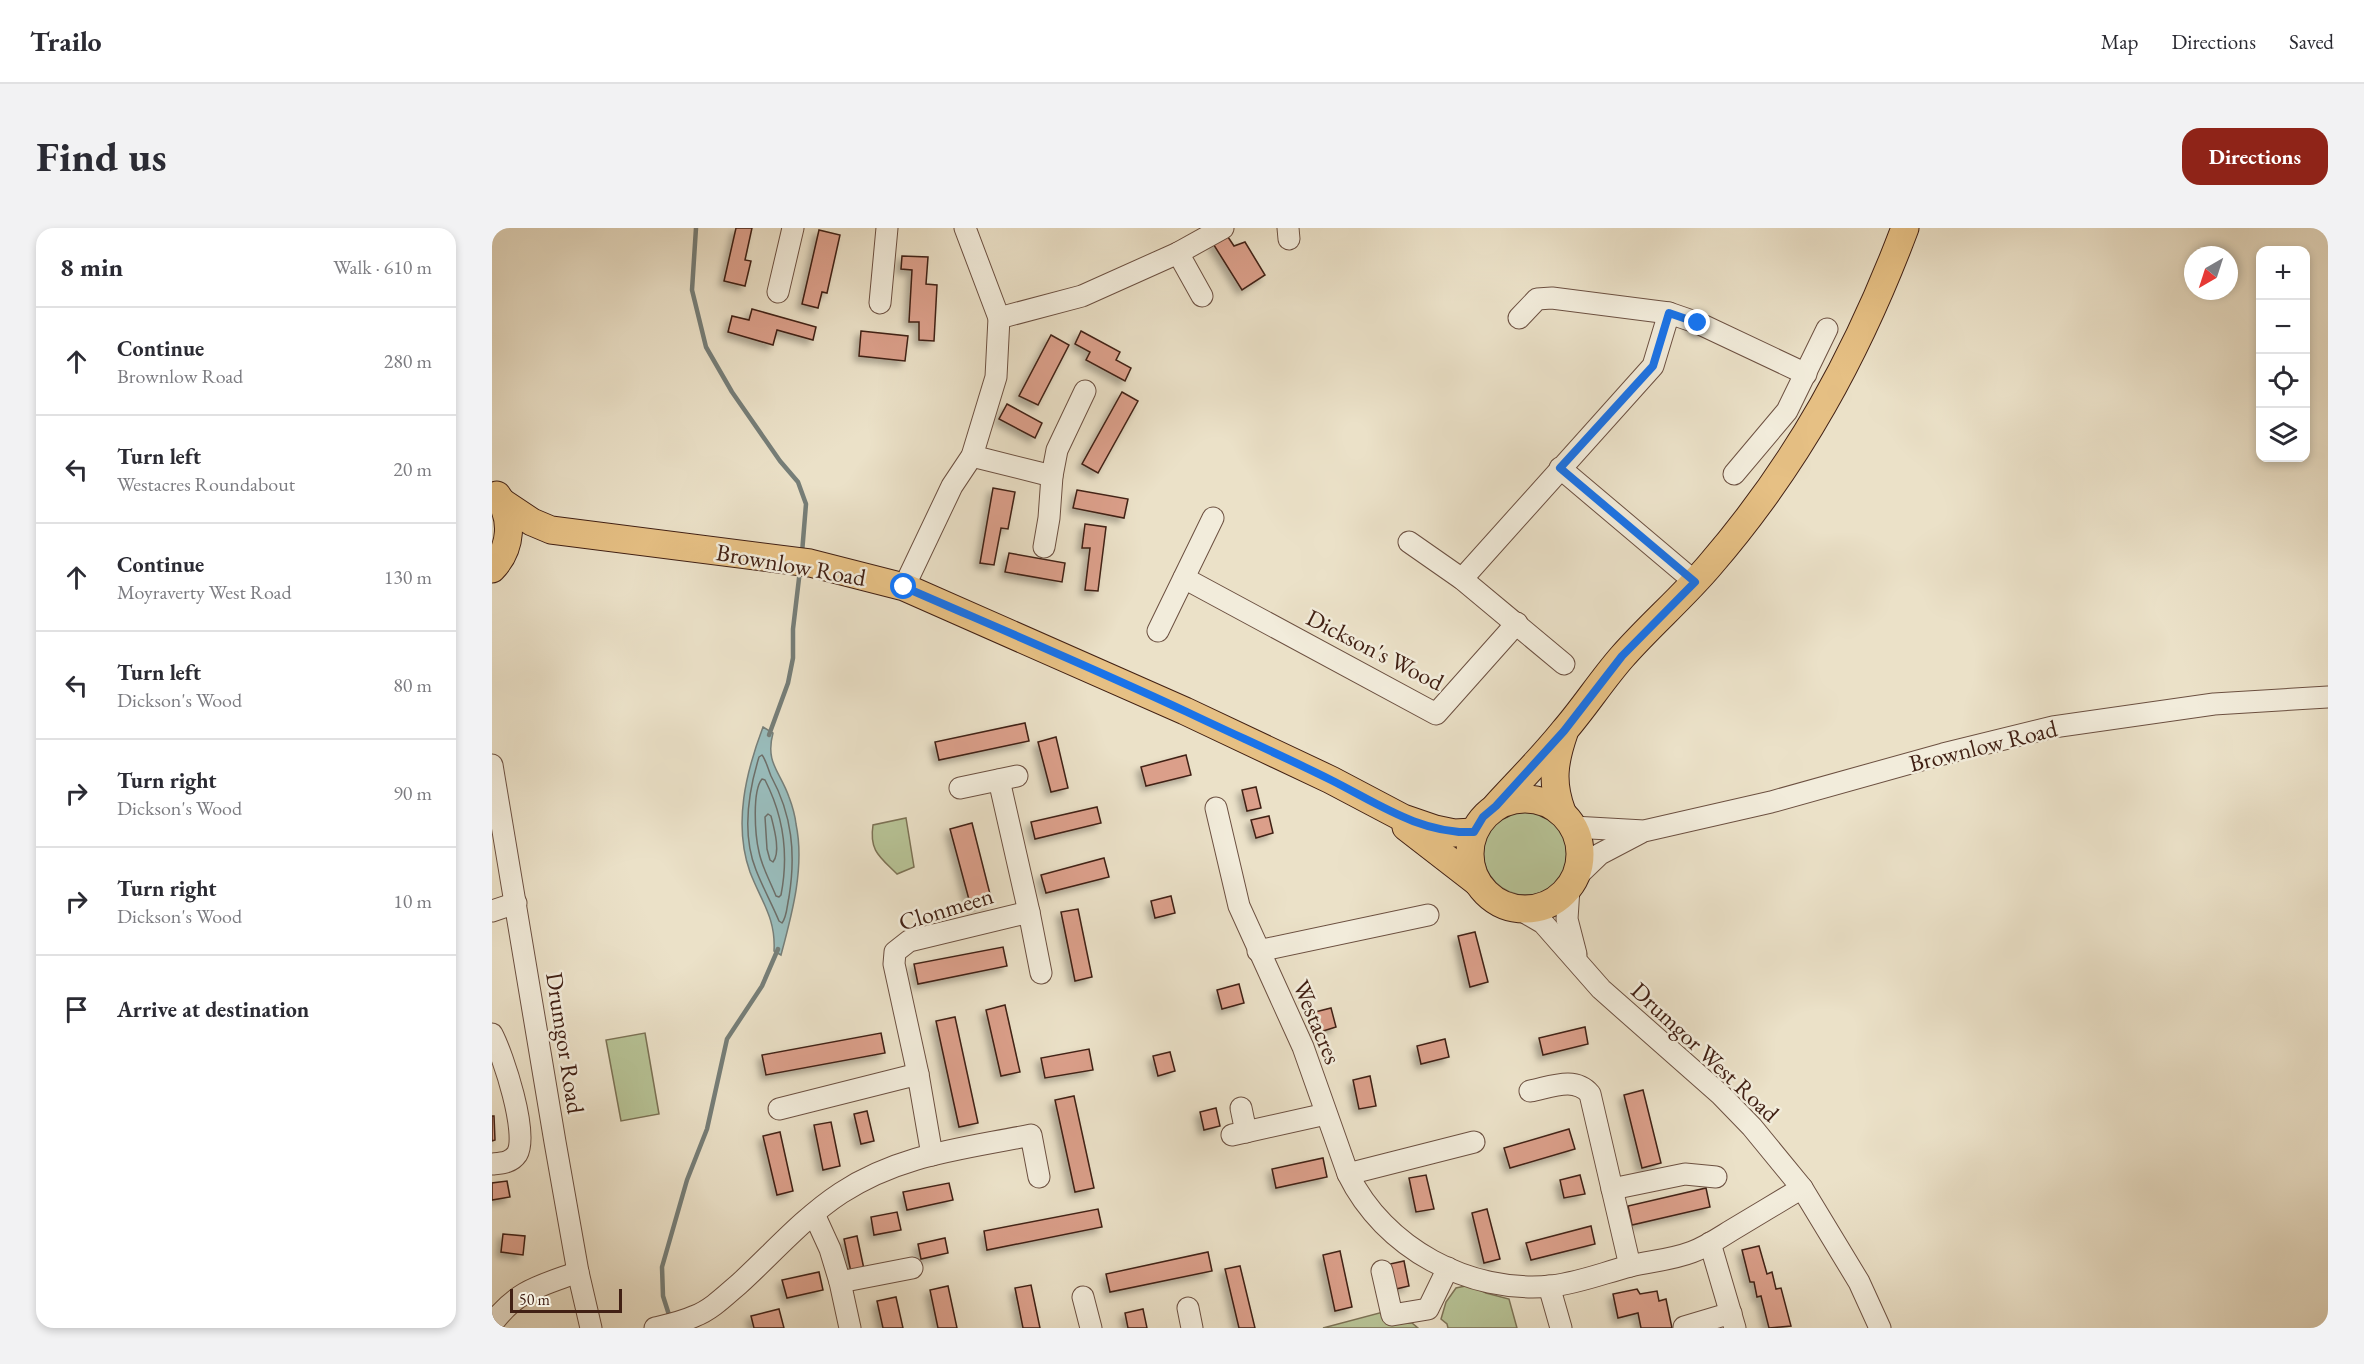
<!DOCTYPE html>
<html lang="en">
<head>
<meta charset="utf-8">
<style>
	:root { --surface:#fff; --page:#f2f2f3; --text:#2b2b33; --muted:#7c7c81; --line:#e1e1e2; --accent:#8f2418 }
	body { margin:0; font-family:"EB Garamond",serif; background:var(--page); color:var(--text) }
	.controls { position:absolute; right:18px; top:18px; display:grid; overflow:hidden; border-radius:12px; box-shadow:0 3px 9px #0003 }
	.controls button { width:54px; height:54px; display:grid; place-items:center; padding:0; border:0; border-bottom:2px solid var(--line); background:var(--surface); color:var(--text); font:30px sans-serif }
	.compass { position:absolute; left:1692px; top:18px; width:54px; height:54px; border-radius:50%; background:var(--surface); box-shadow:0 3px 9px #0003; rotate:219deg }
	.scale { position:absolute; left:18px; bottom:15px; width:112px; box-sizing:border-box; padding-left:6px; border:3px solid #412014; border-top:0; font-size:16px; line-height:21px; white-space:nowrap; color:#412014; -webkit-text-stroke:4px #f2ecdb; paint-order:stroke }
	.stop { position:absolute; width:18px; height:18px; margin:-14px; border:4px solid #1a73e8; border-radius:50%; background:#fff }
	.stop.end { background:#1a73e8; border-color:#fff; box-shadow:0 2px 6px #0008 }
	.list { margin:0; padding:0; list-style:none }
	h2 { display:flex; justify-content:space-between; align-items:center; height:78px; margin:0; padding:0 24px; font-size:26px }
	h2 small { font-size:20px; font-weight:400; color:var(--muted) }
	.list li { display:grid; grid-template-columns:39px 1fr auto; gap:18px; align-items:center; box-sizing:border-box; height:108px; padding:0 24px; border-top:2px solid var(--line) }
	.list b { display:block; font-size:22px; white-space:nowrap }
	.list p { margin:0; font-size:20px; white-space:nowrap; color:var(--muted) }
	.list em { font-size:20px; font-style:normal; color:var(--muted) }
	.icon { flex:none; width:33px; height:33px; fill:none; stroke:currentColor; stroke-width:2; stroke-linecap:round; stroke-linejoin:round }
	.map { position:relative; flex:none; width:1836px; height:1100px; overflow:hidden; border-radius:18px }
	header { display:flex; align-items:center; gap:36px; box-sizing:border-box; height:84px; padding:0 30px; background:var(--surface); border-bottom:2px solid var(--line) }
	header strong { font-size:28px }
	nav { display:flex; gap:33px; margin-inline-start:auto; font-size:21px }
	.intro { display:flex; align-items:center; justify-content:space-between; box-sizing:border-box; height:144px; padding:0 36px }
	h1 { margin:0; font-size:42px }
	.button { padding:15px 27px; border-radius:18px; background:var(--accent); color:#fff; font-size:21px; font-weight:700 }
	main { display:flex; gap:36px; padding:0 36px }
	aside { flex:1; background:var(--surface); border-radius:18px; box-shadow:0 3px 9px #0003 }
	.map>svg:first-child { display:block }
	.green { fill:#b7c396; stroke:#7c7255; stroke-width:1.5 }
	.water { fill:#99bcbb; stroke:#767e78; stroke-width:1.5 }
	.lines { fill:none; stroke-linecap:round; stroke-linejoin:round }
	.shore { stroke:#6d6e68; stroke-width:1.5 }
	.stream { stroke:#767e78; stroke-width:4.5 }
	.building { fill:#db9f8a; stroke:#412014; stroke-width:1.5; filter:url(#shadow) }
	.minor-casing { stroke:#6c5041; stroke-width:23 }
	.major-casing { stroke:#412014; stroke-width:29 }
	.minor { stroke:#f2ecdb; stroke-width:21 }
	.major { stroke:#e6c084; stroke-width:27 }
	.route { stroke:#1a73e8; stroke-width:8 }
	.labels { text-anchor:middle; stroke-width:5; stroke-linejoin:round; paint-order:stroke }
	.street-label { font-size:24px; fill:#412014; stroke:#f2ecdb }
</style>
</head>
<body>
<header>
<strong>Trailo</strong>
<nav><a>Map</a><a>Directions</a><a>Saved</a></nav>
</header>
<div class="intro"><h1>Find us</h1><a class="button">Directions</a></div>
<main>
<aside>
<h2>8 min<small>Walk · 610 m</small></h2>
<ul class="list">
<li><svg class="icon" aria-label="ahead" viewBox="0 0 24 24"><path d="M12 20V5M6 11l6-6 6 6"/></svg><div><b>Continue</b><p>Brownlow Road</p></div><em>280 m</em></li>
<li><svg class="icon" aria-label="left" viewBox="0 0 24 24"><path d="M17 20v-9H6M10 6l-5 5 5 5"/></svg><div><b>Turn left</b><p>Westacres Roundabout</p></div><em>20 m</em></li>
<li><svg class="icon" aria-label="ahead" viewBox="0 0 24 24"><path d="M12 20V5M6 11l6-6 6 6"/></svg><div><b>Continue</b><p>Moyraverty West Road</p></div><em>130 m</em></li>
<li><svg class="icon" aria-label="left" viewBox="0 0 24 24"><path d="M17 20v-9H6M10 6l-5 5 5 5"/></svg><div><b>Turn left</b><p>Dickson's Wood</p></div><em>80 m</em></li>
<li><svg class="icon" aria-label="right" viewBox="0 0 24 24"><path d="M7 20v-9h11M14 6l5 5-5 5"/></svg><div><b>Turn right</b><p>Dickson's Wood</p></div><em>90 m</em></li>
<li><svg class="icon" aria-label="right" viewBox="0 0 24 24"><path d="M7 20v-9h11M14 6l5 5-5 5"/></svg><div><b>Turn right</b><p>Dickson's Wood</p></div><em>10 m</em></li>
<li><svg class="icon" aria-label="arrive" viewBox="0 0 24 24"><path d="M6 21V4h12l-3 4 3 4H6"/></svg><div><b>Arrive at destination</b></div></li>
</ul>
</aside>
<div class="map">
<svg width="1836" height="1100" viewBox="0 0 1836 1100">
	<defs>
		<filter id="shadow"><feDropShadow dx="-4.5" dy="4.5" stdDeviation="3" flood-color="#0004"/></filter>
	</defs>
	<rect width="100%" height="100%" fill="#ebe1c8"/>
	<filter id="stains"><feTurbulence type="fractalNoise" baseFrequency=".00333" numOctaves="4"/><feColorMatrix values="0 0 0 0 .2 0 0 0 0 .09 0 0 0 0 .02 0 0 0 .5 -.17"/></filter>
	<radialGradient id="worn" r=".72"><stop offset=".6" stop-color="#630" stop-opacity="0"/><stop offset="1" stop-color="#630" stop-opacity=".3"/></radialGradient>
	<!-- green -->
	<g class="green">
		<circle cx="1034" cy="624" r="43"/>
		<path d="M 414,590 L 422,639 L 405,646 C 388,629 377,623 381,597 Z"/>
		<path d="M 153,805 L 167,886 L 129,893 L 114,812 Z"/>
		<path d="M 978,1057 L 994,1065 L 1017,1071 L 1025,1100 L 956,1100 L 955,1096 L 949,1091 L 954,1074 L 964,1060 Z"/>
		<path d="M 891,1084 L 899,1095 L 920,1095 L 926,1100 L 831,1100 Z"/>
	</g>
	<!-- water -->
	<path class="water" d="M 271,499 L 281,505 C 273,535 288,543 297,569 C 300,577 303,587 304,596 C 313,639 300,686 289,727 L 282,723 C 284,690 269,673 258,644 C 241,596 254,544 271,499 Z"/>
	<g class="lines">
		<!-- shore -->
		<g class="shore">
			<path d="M 270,527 C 274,532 276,541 279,548 C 300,587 304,625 297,669 C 295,677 295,689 290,695 L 287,693 C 280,676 271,660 264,642 C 250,607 256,565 267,529 Z"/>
			<path d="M 270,551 L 273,552 C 292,589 297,626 289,667 L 287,669 L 284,668 C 278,653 270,639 267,624 C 263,607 260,563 270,551 Z"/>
			<path d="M 276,586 L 279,588 C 282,600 289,624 281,634 L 278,632 L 275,621 L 273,589 Z"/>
		</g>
		<!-- stream -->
		<g class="stream">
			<path d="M 204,0 L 200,62 L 214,119 L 240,164 L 288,233 L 306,254 L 314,276 L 310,325"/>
			<path d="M 277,507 L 296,455 L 301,430 L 301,401 L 308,342"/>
			<path d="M 178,1090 L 171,1068 L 170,1039 L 195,952 L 215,901 L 235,811 L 270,758 L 286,721"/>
		</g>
	</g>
	<!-- building -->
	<g class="building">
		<path d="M 244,0 L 260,0 L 253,32 L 259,33 L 253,58 L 232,53 Z"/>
		<path d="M 327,2 L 348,7 L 335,65 L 330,64 L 326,80 L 310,76 Z"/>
		<path d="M 734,6 L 742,18 L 753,14 L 773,47 L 750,62 L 720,14 Z"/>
		<path d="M 410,28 L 436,29 L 434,56 L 445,57 L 442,113 L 427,112 L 427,94 L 417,94 L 420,42 L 409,41 Z"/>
		<path d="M 260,81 L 324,99 L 321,112 L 285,102 L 281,117 L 236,104 L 240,88 L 257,92 Z"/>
		<path d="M 369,103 L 416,108 L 413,133 L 367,128 Z"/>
		<path d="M 589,103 L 628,124 L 624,132 L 639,140 L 633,153 L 594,132 L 598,124 L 583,116 Z"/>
		<path d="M 559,107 L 577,117 L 546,177 L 527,168 Z"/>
		<path d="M 630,164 L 646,173 L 606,245 L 590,236 Z"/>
		<path d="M 515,176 L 550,195 L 543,210 L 507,191 Z"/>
		<path d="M 501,260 L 523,264 L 516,301 L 509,300 L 502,337 L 488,335 Z"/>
		<path d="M 585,262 L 636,271 L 632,290 L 581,280 Z"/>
		<path d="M 593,296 L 614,299 L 606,363 L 593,362 L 598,320 L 590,320 Z"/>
		<path d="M 517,325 L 573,335 L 570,354 L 513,344 Z"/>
		<path d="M 533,495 L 537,513 L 447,532 L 443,514 Z"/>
		<path d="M 564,509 L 576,560 L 559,564 L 546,514 Z"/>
		<path d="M 694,527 L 699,547 L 654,558 L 649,539 Z"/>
		<path d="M 764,559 L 769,580 L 755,583 L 750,562 Z"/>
		<path d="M 605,579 L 609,595 L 543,611 L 539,594 Z"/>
		<path d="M 777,588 L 781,605 L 764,610 L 759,592 Z"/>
		<path d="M 480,595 L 500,674 L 479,679 L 458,601 Z"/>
		<path d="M 612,630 L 617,649 L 554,665 L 549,647 Z"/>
		<path d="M 679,668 L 683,685 L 663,690 L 659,673 Z"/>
		<path d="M 586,681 L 600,749 L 583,753 L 569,684 Z"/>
		<path d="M 983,704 L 996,754 L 978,759 L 966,708 Z"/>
		<path d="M 511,719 L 515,738 L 426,756 L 422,736 Z"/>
		<path d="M 747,756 L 752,775 L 730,781 L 725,762 Z"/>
		<path d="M 513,777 L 528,844 L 509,848 L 494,782 Z"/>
		<path d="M 839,780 L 844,799 L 828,804 L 823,784 Z"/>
		<path d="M 463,789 L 486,895 L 467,899 L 444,793 Z"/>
		<path d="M 1093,799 L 1096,816 L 1051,827 L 1047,810 Z"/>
		<path d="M 389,805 L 393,825 L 274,847 L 270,827 Z"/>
		<path d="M 953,811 L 957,829 L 929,836 L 925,818 Z"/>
		<path d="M 597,821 L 601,842 L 553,850 L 549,830 Z"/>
		<path d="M 678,824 L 683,843 L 666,848 L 661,828 Z"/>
		<path d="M 878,848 L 884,878 L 867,881 L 861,852 Z"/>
		<path d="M 1151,862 L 1169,935 L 1150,940 L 1132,867 Z"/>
		<path d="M 582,868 L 602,960 L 583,964 L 563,872 Z"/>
		<path d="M 724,880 L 728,898 L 712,902 L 708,884 Z"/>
		<path d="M 375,883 L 382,913 L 369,916 L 362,886 Z"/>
		<path d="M 0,888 L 2,888 L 3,912 L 0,913 Z"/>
		<path d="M 339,894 L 348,938 L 331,942 L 322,897 Z"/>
		<path d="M 1077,901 L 1083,921 L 1018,940 L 1012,920 Z"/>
		<path d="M 288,904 L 301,963 L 285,967 L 271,908 Z"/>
		<path d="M 831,930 L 835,949 L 784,960 L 780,941 Z"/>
		<path d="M 934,947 L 942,981 L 924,984 L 917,950 Z"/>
		<path d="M 1088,947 L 1093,966 L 1072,970 L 1068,952 Z"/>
		<path d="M 15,953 L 18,969 L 0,972 L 0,955 Z"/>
		<path d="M 457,955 L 461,972 L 415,982 L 411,964 Z"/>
		<path d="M 1214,960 L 1218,979 L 1140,997 L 1136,978 Z"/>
		<path d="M 606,981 L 610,999 L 495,1022 L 492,1003 Z"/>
		<path d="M 995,981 L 1008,1031 L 992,1035 L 980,985 Z"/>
		<path d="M 405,984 L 409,1002 L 382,1007 L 379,989 Z"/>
		<path d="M 1099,998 L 1103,1016 L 1039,1032 L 1034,1015 Z"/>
		<path d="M 11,1006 L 33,1008 L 31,1027 L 9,1024 Z"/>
		<path d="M 365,1008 L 372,1041 L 359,1044 L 352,1011 Z"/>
		<path d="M 453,1010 L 456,1025 L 429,1031 L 426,1016 Z"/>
		<path d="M 1267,1018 L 1275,1046 L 1280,1044 L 1284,1061 L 1289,1060 L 1299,1098 L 1277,1100 L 1269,1068 L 1265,1069 L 1262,1054 L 1258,1054 L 1250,1022 Z"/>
		<path d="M 848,1023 L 860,1079 L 843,1083 L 831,1027 Z"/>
		<path d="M 716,1024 L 720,1043 L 618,1064 L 614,1046 Z"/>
		<path d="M 912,1033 L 917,1058 L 904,1061 L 898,1036 Z"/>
		<path d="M 748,1038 L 763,1100 L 747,1100 L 733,1041 Z"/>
		<path d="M 327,1044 L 331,1062 L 295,1070 L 290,1052 Z"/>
		<path d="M 539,1057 L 548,1100 L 531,1100 L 523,1060 Z"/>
		<path d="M 456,1058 L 465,1100 L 446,1100 L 438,1062 Z"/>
		<path d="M 1145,1061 L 1148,1066 L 1165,1063 L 1167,1073 L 1174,1071 L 1180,1100 L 1149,1100 L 1146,1085 L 1126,1090 L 1121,1066 Z"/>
		<path d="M 404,1069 L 411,1100 L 391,1100 L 385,1073 Z"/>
		<path d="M 287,1081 L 292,1100 L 262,1100 L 259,1088 Z"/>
		<path d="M 651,1081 L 655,1100 L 636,1100 L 633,1085 Z"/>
	</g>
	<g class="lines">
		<defs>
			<g id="minor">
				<path d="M 796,0 L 797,11"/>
				<path d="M 686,25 L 710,68"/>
				<path d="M 286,64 L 301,0"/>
				<path d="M 388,75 L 395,0"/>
				<path d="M 507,90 L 590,68 L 686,25 L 731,0"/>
				<path d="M 1027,90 L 1045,71 L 1060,70 L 1177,85 L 1206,95 L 1314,146"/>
				<path d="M 480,228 L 560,248"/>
				<path d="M 1068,240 L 1203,354"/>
				<path d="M 1242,246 L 1295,183 L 1335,101"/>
				<path d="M 917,314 L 970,351 L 1072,436"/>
				<path d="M 552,319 L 557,290 L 560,248 L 565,222 L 593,163"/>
				<path d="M 692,350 L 944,486 L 1025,395"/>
				<path d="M 970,351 L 1161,138 L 1177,85"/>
				<path d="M 412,359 L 460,258 L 480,228 L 504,149 L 507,90 L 473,0"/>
				<path d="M 666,403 L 721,290"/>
				<path d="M 0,537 L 63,914 L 86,1044 L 99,1100"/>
				<path d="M 507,552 L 537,684"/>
				<path d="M 468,560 L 525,548"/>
				<path d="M 724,580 L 747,678 L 811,819 L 856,946 C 892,1020 977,1066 1059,1058 C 1087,1055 1111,1045 1138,1038 C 1159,1033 1179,1032 1200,1024 C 1214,1019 1227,1010 1240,1002 C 1263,988 1287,974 1310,960"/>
				<path d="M 1081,599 L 1152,603 L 1279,574 L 1451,526 L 1561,499 L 1722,476 L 1836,469"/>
				<path d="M 1082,651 L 1108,626 L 1148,605"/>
				<path d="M 1077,660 L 1075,691 L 1084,726"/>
				<path d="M 1027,681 L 1051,695 L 1109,761 L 1229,867 L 1260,899 L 1310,960 L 1367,1054 L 1388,1100"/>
				<path d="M 0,683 L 24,675"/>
				<path d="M 766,723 L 936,687"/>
				<path d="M 0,806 C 11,827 37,906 25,926 C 19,935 9,935 0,936"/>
				<path d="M 426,846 L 402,736 L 403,724 L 417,713 L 537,684 L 549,745"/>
				<path d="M 1038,863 C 1059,859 1083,848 1098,866 L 1138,1038"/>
				<path d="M 749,880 L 754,904"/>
				<path d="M 287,881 L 426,846 L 440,927"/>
				<path d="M 740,907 L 834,886"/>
				<path d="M 856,946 L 982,914"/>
				<path d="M 1120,961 L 1193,946 L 1224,949"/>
				<path d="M 322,986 L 338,1021 L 348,1054 L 420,1040"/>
				<path d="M 1218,1015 L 1243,1100"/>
				<path d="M 890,1043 L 900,1087 L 936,1081 L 956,1040"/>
				<path d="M 348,1054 L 358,1100"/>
				<path d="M 1057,1058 L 1069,1100"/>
				<path d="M 591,1069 L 599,1100"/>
				<path d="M 696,1080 L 700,1100"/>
				<path d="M 0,1096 C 25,1062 48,1058 86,1044"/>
				<path d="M 1192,1099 L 1239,1085"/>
				<path d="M 163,1100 C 176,1097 190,1094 203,1088 C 219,1082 233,1068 247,1056 C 280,1026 311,990 349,965 C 409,926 471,921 539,907 L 547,949"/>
			</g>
			<g id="major">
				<path d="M 10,274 L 40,294 L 59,302 L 318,335 L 412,359 L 693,483 L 839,552 L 911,590 L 943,601 L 962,605 L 982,604"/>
				<path d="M 0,341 C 20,320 22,290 5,267"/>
				<circle cx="1033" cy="626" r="55"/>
				<path d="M 1004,578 C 1026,554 1050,530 1071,504 C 1092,480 1109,453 1130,429 C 1158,397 1191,369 1218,337 C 1306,235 1366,125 1413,0"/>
				<path d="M 1070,584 C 1059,555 1062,534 1072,505"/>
				<path d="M 914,599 L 985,654"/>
			</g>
		</defs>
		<!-- minor casing -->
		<use href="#minor" class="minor-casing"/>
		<!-- major casing -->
		<use href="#major" class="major-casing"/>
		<!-- minor -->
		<use href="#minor" class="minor"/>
		<!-- major -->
		<use href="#major" class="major"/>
	</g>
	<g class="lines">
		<!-- route -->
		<path class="route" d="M 412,359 C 506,400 601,440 695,484 C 743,507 791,528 839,552 C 885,575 928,606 982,604 L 991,589 L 1004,578 L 1072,503 L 1130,428 L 1203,354 L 1068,240 L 1161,138 L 1177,85 L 1206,95"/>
	</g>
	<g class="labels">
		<!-- street labels -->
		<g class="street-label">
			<text transform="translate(299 337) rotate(10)" y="8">Brownlow Road</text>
			<text transform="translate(883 422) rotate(27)" y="8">Dickson's Wood</text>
			<text transform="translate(1491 518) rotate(-14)" y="8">Brownlow Road</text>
			<text transform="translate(454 681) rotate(-17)" y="8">Clonmeen</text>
			<text transform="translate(825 794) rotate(67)" y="8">Westacres</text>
			<text transform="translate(73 815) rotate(81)" y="8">Drumgor Road</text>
			<text transform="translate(1213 824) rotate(43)" y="8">Drumgor West Road</text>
		</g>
	</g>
	<rect width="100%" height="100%" filter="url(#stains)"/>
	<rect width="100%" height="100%" fill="url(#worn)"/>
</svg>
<div class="controls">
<button>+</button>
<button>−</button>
<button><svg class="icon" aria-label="locate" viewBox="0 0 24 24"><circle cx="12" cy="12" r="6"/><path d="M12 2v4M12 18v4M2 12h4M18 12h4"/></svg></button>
<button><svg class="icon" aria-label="layers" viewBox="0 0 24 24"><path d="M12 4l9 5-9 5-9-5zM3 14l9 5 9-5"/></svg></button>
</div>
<svg class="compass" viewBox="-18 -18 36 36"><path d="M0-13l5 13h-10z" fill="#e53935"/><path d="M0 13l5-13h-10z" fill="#7c7c81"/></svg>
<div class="scale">50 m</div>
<div class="stop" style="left:412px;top:359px"></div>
<div class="stop end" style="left:1206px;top:95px"></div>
</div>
</main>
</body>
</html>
